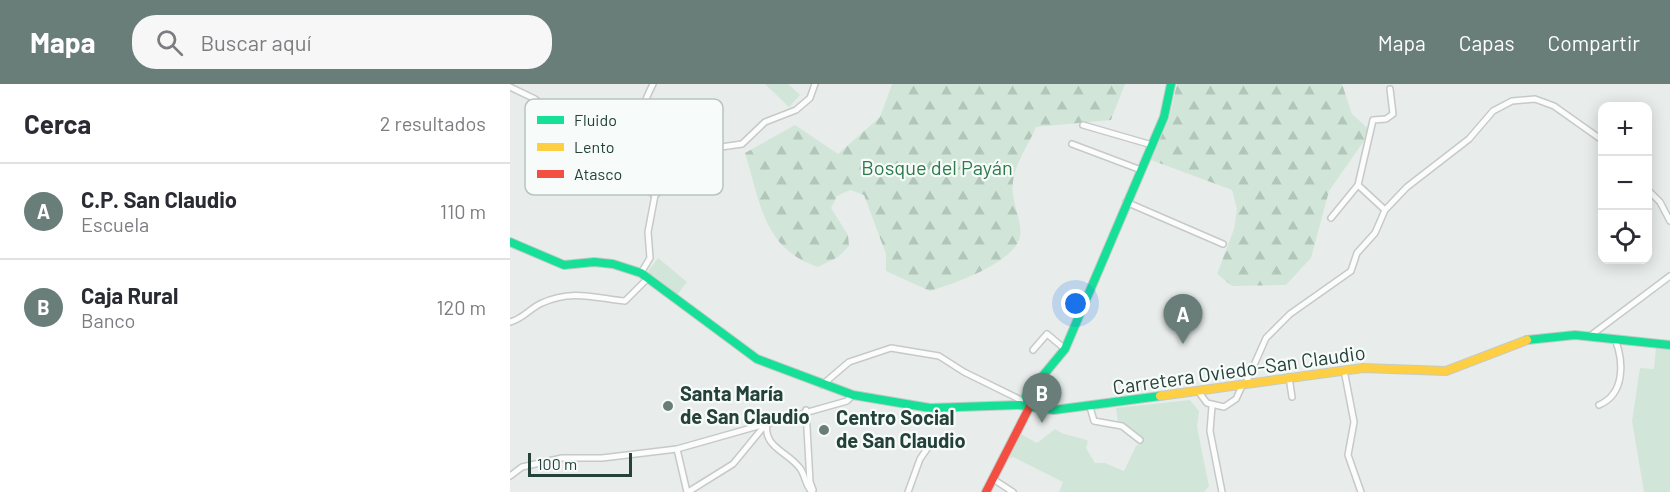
<!DOCTYPE html>
<html lang="es">
<head>
<meta charset="utf-8">
<style>
	:root { --surface:#fff; --page:#f7f7f7; --text:#2b2b33; --muted:#7c7c81; --line:#e1e1e2; --accent:#697e78 }
	body { margin:0; font-family:Barlow,sans-serif; background:var(--page); color:var(--text) }
	.controls { position:absolute; right:18px; top:18px; display:grid; overflow:hidden; border-radius:12px; box-shadow:0 3px 15px #0003 }
	.controls button { width:54px; height:54px; display:grid; place-items:center; padding:0; border:0; border-bottom:2px solid var(--line); background:var(--surface); color:var(--text); font:30px sans-serif }
	.scale { position:absolute; left:18px; bottom:15px; width:104px; box-sizing:border-box; padding-left:6px; border:3px solid #24423a; border-top:0; font-size:16px; line-height:21px; white-space:nowrap; color:#24423a; -webkit-text-stroke:4px #f7fbf9; paint-order:stroke }
	.you { position:absolute; left:566px; top:220px; width:21px; height:21px; margin:-15px; border:4px solid #fff; border-radius:50%; background:#1a73e8; box-shadow:0 0 0 9px #1a73e833 }
	.badge { display:grid; place-items:center; width:39px; height:39px; border-radius:50%; background:var(--accent); color:#fff; font-size:20px; font-weight:700 }
	.pin { position:absolute; translate:-50% -50px; filter:drop-shadow(0 2px 3px #0008) }
	.pin::after { content:''; position:absolute; top:32px; width:21px; height:18px; background:inherit; clip-path:polygon(0 0,100% 0,50% 100%) }
	.list { margin:0; padding:0; list-style:none }
	h2 { display:flex; justify-content:space-between; align-items:center; height:78px; margin:0; padding:0 24px; font-size:26px }
	h2 small { font-size:20px; font-weight:400; color:var(--muted) }
	.list li { display:grid; grid-template-columns:39px 1fr auto; gap:18px; align-items:center; box-sizing:border-box; height:96px; padding:0 24px; border-top:2px solid var(--line) }
	.list b { display:block; font-size:22px; white-space:nowrap }
	.list p { margin:0; font-size:20px; white-space:nowrap; color:var(--muted) }
	.list em { font-size:20px; font-style:normal; color:var(--muted) }
	.icon { flex:none; width:33px; height:33px; fill:none; stroke:currentColor; stroke-width:2; stroke-linecap:round; stroke-linejoin:round }
	.map { position:relative; flex:none; width:1160px; height:408px; overflow:hidden }
	header { display:flex; align-items:center; gap:36px; box-sizing:border-box; height:84px; padding:0 30px; background:var(--accent); color:#fff }
	header strong { font-size:28px }
	nav { display:flex; gap:33px; margin-inline-start:auto; font-size:21px }
	.search { width:420px; height:54px; background:var(--page); display:flex; align-items:center; gap:15px; box-sizing:border-box; padding:0 21px; border-radius:24px; color:var(--muted); font-size:22px }
	main { display:flex }
	aside { flex:1; background:var(--surface) }
	.map>svg:first-child { display:block }
	.grass { fill:#d1e6d8 }
	.forest { fill:url(#forest-firs) }
	.lines { fill:none; stroke-linecap:round; stroke-linejoin:round }
	.street-casing { stroke:#c5cac8; stroke-width:8 }
	.fast-casing { stroke:#c3cbc8; stroke-width:10 }
	.slow-casing { stroke:#c3cbc8; stroke-width:10 }
	.jam-casing { stroke:#c3cbc8; stroke-width:10 }
	.street { stroke:#fcfcfc; stroke-width:5 }
	.fast { stroke:#16e098; stroke-width:8 }
	.slow { stroke:#ffcf43; stroke-width:8 }
	.jam { stroke:#f24e42; stroke-width:8 }
	.poi-dot { fill:#697e78; stroke:#f7fbf9; stroke-width:2 }
	.labels { text-anchor:middle; stroke-width:4.5; stroke-linejoin:round; paint-order:stroke }
	.park-label { font-size:20px; fill:#2d7a4b; stroke:#f7fbf9 }
	.street-label { font-size:20px; fill:#24423a; stroke:#f7fbf9 }
	.poi-label { font-size:20px; font-weight:bold; fill:#24423a; stroke:#f7fbf9; text-anchor:start }
	.key { fill:#f7fbf9; stroke:#b8c4c0; stroke-width:1.5 }
	.key-label { font-size:16px; fill:#24423a }
</style>
</head>
<body>
<header>
<strong>Mapa</strong>
<div class="search"><svg class="icon" aria-label="search" viewBox="0 0 24 24"><circle cx="10" cy="10" r="6"/><path d="M15 15l6 6"/></svg>Buscar aquí</div>
<nav><a>Mapa</a><a>Capas</a><a>Compartir</a></nav>
</header>
<main>
<aside>
<h2>Cerca<small>2 resultados</small></h2>
<ul class="list">
<li><span class="badge">A</span><div><b>C.P. San Claudio</b><p>Escuela</p></div><em>110 m</em></li>
<li><span class="badge">B</span><div><b>Caja Rural</b><p>Banco</p></div><em>120 m</em></li>
</ul>
</aside>
<div class="map">
<svg width="1160" height="408" viewBox="0 0 1160 408">
	<defs>
		<pattern id="forest-firs" width="22" height="20" patternUnits="userSpaceOnUse" patternTransform="scale(1.5)"><rect width="22" height="20" fill="#d1e6d8"/><path d="M5 1l3.5 6h-7zM16 11l3.5 6h-7z" fill="#b3c6ba"/></pattern>
	</defs>
	<rect width="100%" height="100%" fill="#e8edeb"/>
	<!-- grass -->
	<g class="grass">
		<path d="M 255,0 L 278,0 L 290,11 L 279,23 Z"/>
		<path d="M 148,174 L 177,198 L 167,211 L 138,187 Z"/>
		<path d="M 1146,263 L 1160,265 L 1160,408 L 1134,408 L 1122,337 L 1130,284 L 1144,285 Z"/>
		<path d="M 680,316 L 689,327 L 687,343 L 699,402 L 694,408 L 549,408 L 553,398 L 503,373 L 499,375 L 511,350 L 527,359 L 545,345 C 553,352 568,352 578,357 L 576,364 L 585,379 L 595,379 L 614,387 L 626,362 L 633,358 L 617,342 L 608,339 L 606,324 Z"/>
	</g>
	<!-- forest -->
	<g class="forest">
		<path d="M 382,0 L 615,0 L 601,36 L 526,43 C 519,61 505,78 503,98 C 500,116 513,136 510,153 C 504,179 443,200 420,207 L 376,187 L 376,170 L 354,111 L 340,106 L 327,112 L 321,124 L 338,151 L 339,162 L 328,173 L 308,183 C 253,165 250,117 235,69 L 285,41 L 328,70 L 370,33 Z"/>
		<path d="M 667,0 L 832,0 L 842,30 L 861,47 L 819,107 L 801,174 L 776,201 L 722,202 L 707,190 L 724,145 L 727,125 L 722,106 L 641,76 L 659,35 Z"/>
	</g>
	<g class="lines">
		<defs>
			<g id="street">
				<path d="M 143,0 C 112,62 143,49 167,93"/>
				<path d="M 0,3 L 25,15 L 77,65"/>
				<path d="M 130,33 L 99,55 L 77,65 L 84,73 L 145,111"/>
				<path d="M 573,41 L 642,61"/>
				<path d="M 562,60 L 631,86"/>
				<path d="M 1138,106 L 1150,118 L 1160,137"/>
				<path d="M 616,118 L 713,160"/>
				<path d="M 875,126 L 848,101 L 863,36 L 876,35 L 883,30 L 880,5"/>
				<path d="M 821,134 L 848,101"/>
				<path d="M 131,189 L 140,174 L 138,148 L 145,111 L 197,73 L 204,64 L 232,60 L 255,38 L 286,26 L 300,14 L 305,0"/>
				<path d="M 0,238 C 13,235 20,224 32,219 C 62,205 85,214 115,217 L 139,193"/>
				<path d="M 1080,252 L 1160,192"/>
				<path d="M 523,266 L 537,250 L 555,265"/>
				<path d="M 834,286 L 844,338 L 838,371 L 851,408"/>
				<path d="M 779,293 L 782,313"/>
				<path d="M 736,299 L 756,254 L 780,230 L 841,187 L 847,169 L 865,149 L 875,126 L 897,103 L 959,55 L 983,27 L 1002,17 L 1025,15 L 1044,22 L 1092,56"/>
				<path d="M 312,301 L 339,278 L 381,264 L 429,272 L 454,288 L 509,315 L 516,322"/>
				<path d="M 688,307 L 697,319 L 714,323 L 726,315 L 733,300"/>
				<path d="M 1089,321 C 1115,310 1114,278 1105,255"/>
				<path d="M 702,322 L 700,347 L 712,408"/>
				<path d="M 580,323 L 584,337 L 612,342 L 630,356"/>
				<path d="M 296,326 L 300,398 L 303,406"/>
				<path d="M 257,339 C 253,363 276,367 289,383 C 296,391 294,400 302,408"/>
				<path d="M 167,365 L 177,408"/>
				<path d="M 0,392 L 12,383 L 52,374 L 92,374 L 167,365 L 337,317 L 343,311"/>
				<path d="M 483,395 L 503,408"/>
				<path d="M 178,408 L 223,380 L 256,340"/>
				<path d="M 398,408 L 410,375 L 421,359"/>
			</g>
			<g id="fast">
				<path d="M 0,158 L 54,181 L 84,178 L 103,180 L 131,189 L 247,275 L 343,311 L 420,324 L 509,321 L 544,326 L 650,312"/>
				<path d="M 1017,256 L 1065,251 L 1160,261"/>
				<path d="M 519,324 L 516,312 L 555,265 L 654,33 L 661,0"/>
			</g>
			<path id="slow" d="M 650,312 L 853,284 L 936,287 L 1017,256"/>
			<path id="jam" d="M 476,408 L 519,324"/>
		</defs>
		<!-- street casing -->
		<use href="#street" class="street-casing"/>
		<!-- fast casing -->
		<use href="#fast" class="fast-casing"/>
		<!-- slow casing -->
		<use href="#slow" class="slow-casing"/>
		<!-- jam casing -->
		<use href="#jam" class="jam-casing"/>
		<!-- street -->
		<use href="#street" class="street"/>
		<!-- fast -->
		<use href="#fast" class="fast"/>
		<!-- slow -->
		<use href="#slow" class="slow"/>
		<!-- jam -->
		<use href="#jam" class="jam"/>
	</g>
	<!-- markers -->
	<g class="poi-dot">
		<circle cx="158" cy="322" r="6"/>
		<circle cx="314" cy="346" r="6"/>
	</g>
	<g class="labels">
		<!-- park labels -->
		<g class="park-label">
			<text x="427" y="91">Bosque del Payán</text>
		</g>
		<!-- street labels -->
		<g class="street-label">
			<text transform="translate(729 286) rotate(-8)" y="7">Carretera Oviedo-San Claudio</text>
		</g>
		<!-- poi labels -->
		<g class="poi-label">
			<text x="170" y="317">Santa María<tspan x="170" dy="23">de San Claudio</tspan></text>
			<text x="326" y="341">Centro Social<tspan x="326" dy="23">de San Claudio</tspan></text>
		</g>
	</g>
	<!-- legend -->
	<rect x="15" y="15" width="198" height="96" rx="9" class="key"/>
	<rect x="27" y="32" width="27" height="8" fill="#16e098"/>
	<rect x="27" y="59" width="27" height="8" fill="#ffcf43"/>
	<rect x="27" y="86" width="27" height="8" fill="#f24e42"/>
	<g class="key-label">
		<text x="64" y="42">Fluido</text>
		<text x="64" y="69">Lento</text>
		<text x="64" y="96">Atasco</text>
	</g>
</svg>
<div class="controls">
<button>+</button>
<button>−</button>
<button><svg class="icon" aria-label="locate" viewBox="0 0 24 24"><circle cx="12" cy="12" r="6"/><path d="M12 2v4M12 18v4M2 12h4M18 12h4"/></svg></button>
</div>
<div class="scale">100 m</div>
<div class="you"></div>
<div class="pin badge" style="left:673px;top:260px">A</div>
<div class="pin badge" style="left:532px;top:339px">B</div>
</div>
</main>
</body>
</html>
